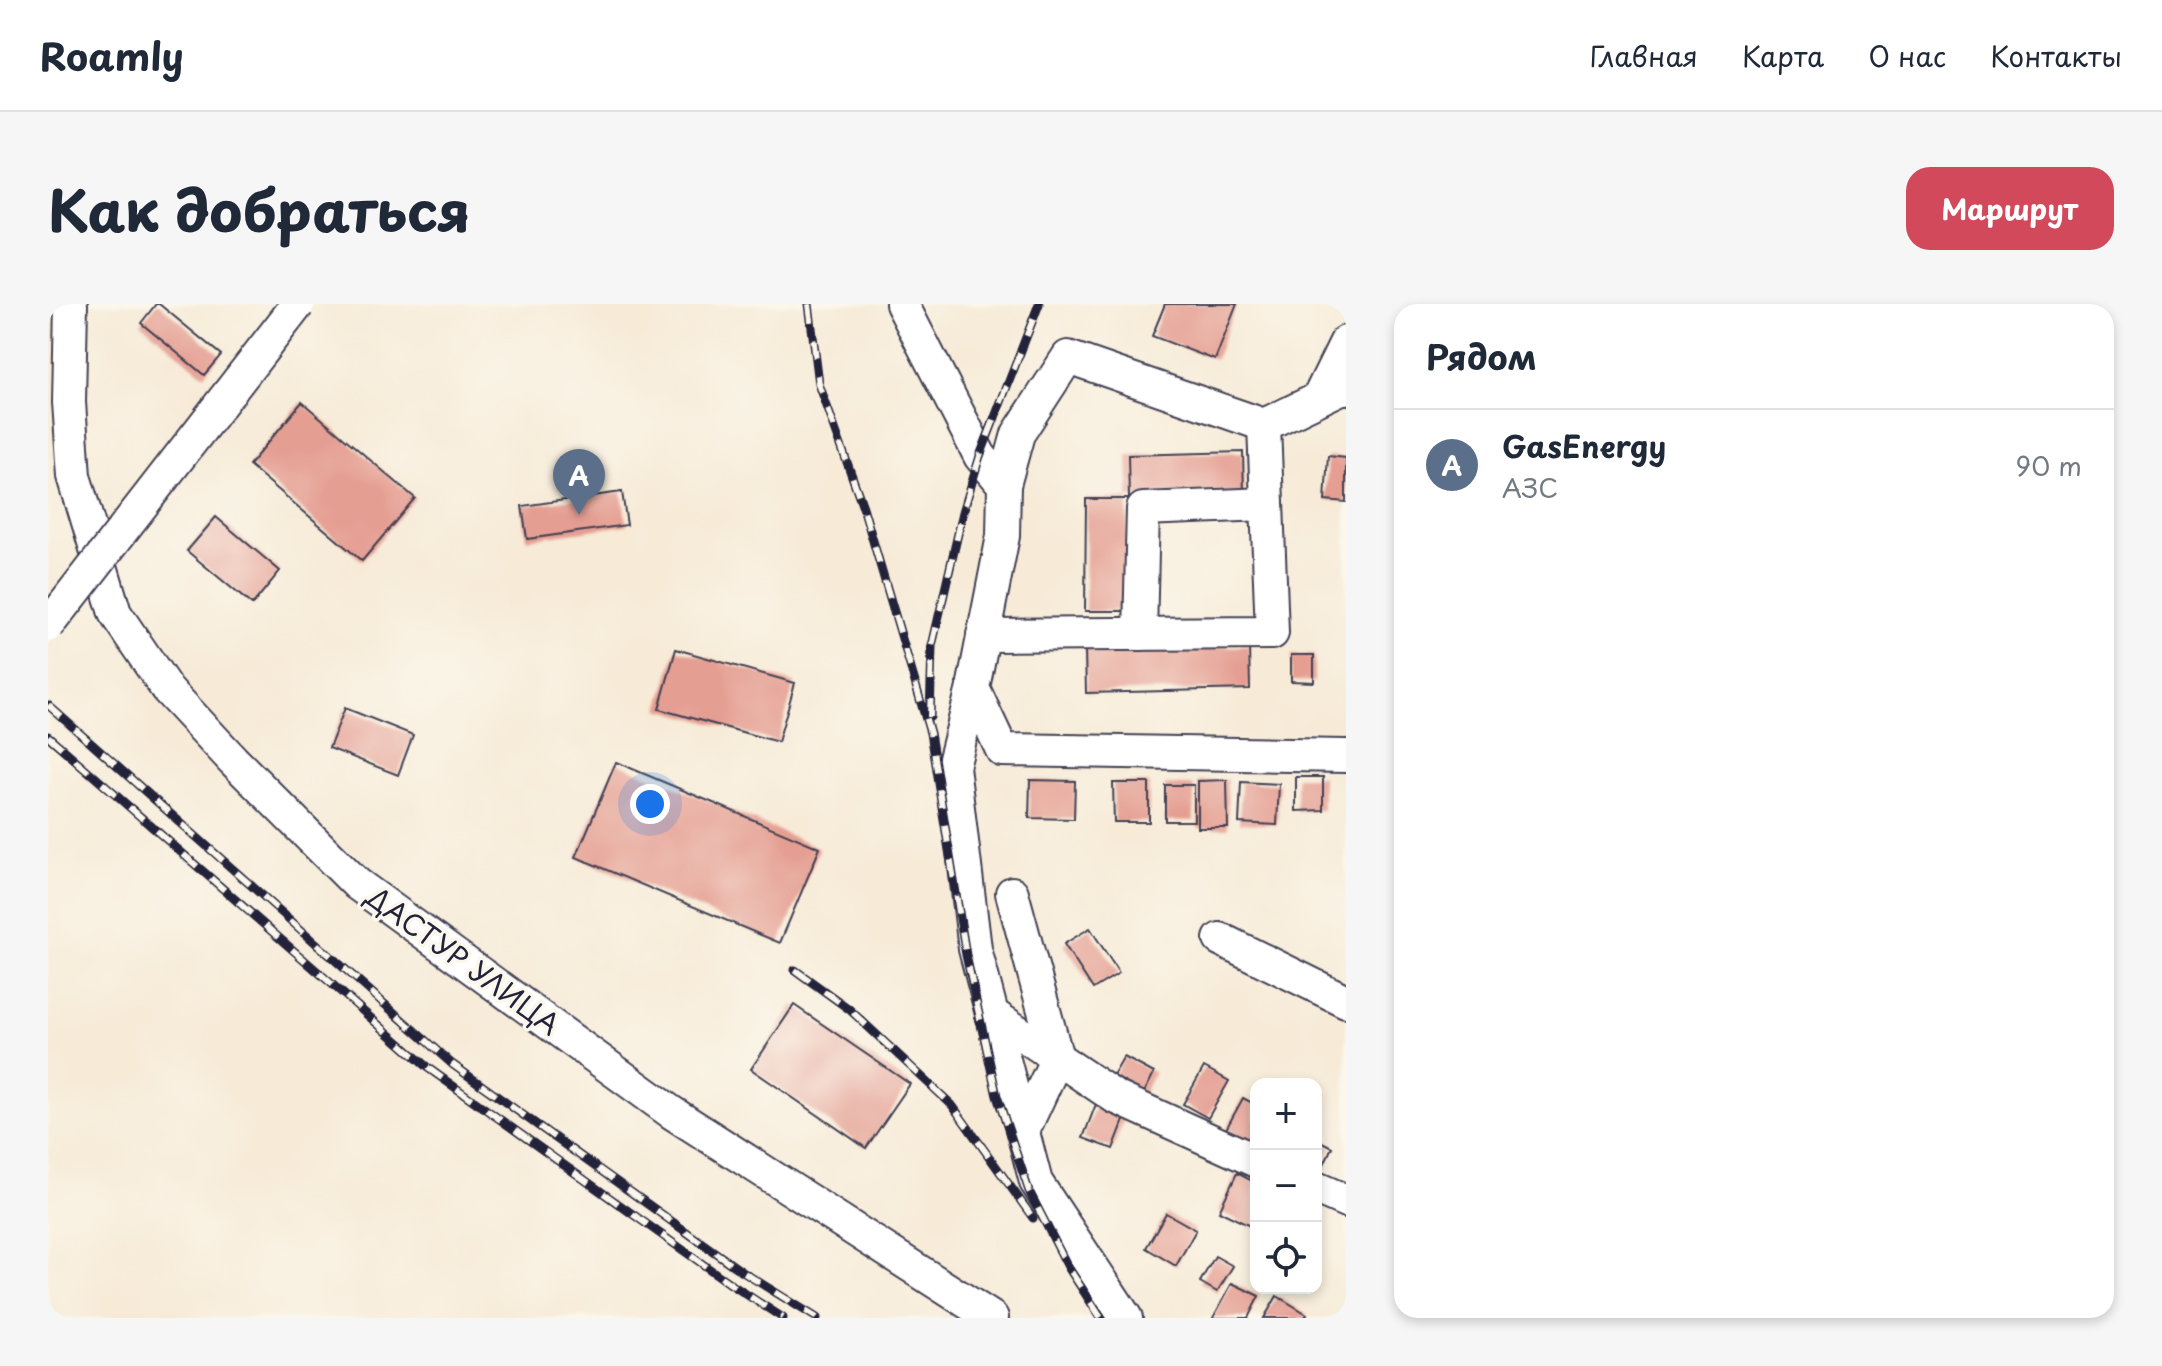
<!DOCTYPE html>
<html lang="ru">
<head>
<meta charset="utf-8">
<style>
	:root { --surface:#fff; --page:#f6f6f7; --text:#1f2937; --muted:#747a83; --line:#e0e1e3; --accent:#d1495b }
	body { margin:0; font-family:"Playpen Sans",sans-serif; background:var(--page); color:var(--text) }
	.controls { position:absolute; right:24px; bottom:24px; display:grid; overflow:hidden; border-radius:16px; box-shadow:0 4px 12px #0003 }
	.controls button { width:72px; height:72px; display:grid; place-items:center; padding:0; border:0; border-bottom:2px solid var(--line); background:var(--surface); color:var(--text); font:40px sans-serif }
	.you { position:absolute; left:602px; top:500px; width:28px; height:28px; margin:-20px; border:6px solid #fff; border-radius:50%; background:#1a73e8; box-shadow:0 0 0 12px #1a73e833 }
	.badge { display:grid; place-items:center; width:52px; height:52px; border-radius:50%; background:var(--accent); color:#fff; font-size:26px; font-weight:700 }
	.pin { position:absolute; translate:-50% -66px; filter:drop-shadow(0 2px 4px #0008) }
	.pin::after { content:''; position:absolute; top:42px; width:28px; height:24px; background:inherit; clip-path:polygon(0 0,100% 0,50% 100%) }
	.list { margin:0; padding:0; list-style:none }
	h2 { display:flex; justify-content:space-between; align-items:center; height:104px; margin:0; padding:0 32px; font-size:34px }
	h2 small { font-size:26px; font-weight:400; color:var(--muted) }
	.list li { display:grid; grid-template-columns:52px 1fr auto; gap:24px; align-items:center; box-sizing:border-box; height:112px; padding:0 32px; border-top:2px solid var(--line) }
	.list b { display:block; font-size:30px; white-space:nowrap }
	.list p { margin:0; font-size:26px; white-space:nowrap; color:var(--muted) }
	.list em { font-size:26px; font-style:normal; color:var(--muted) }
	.icon { flex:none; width:44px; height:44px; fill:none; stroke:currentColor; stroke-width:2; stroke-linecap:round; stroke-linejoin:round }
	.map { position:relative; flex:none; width:1298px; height:1014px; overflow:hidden; border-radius:24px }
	header { display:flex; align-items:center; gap:48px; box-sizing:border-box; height:112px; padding:0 40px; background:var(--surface); border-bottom:2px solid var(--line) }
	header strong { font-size:38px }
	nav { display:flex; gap:44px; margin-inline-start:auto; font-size:28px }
	.intro { display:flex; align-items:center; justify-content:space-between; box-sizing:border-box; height:192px; padding:0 48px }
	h1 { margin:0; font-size:56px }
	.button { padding:20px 36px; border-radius:24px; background:var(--accent); color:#fff; font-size:28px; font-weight:700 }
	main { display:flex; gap:48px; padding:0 48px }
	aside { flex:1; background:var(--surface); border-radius:24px; box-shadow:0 4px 12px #0003 }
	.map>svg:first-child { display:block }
	.building { fill:#e59e92 }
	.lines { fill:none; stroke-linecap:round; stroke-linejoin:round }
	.minor-casing { stroke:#424053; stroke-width:36 }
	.minor { stroke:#fff; stroke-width:32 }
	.rail-casing { stroke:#22223b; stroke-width:9 }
	.rail { stroke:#fbf7ec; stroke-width:6; stroke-dasharray:18; stroke-linecap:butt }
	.minor-bridge-casing { stroke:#424053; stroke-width:36; stroke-linecap:butt }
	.minor-bridge { stroke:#fff; stroke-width:32 }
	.labels { text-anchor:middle; stroke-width:7; stroke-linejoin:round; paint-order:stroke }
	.street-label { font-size:28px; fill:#22223b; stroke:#fbf7ec }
</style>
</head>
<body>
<header>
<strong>Roamly</strong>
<nav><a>Главная</a><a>Карта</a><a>О нас</a><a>Контакты</a></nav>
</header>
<div class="intro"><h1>Как добраться</h1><a class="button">Маршрут</a></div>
<main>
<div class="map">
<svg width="1298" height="1014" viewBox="0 0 1298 1014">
	<rect width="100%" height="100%" fill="#fbf7ec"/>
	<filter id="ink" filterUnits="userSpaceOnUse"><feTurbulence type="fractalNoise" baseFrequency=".0125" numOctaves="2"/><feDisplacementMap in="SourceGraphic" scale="16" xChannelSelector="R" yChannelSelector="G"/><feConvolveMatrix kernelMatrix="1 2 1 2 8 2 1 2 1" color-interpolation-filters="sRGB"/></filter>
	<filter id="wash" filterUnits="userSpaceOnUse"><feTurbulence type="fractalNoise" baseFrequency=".006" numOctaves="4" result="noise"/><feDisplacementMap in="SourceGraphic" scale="32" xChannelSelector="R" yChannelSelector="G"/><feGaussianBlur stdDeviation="1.8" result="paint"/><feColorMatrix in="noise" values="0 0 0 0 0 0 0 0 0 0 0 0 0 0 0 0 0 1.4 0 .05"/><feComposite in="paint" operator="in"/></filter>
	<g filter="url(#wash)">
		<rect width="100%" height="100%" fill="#f7ebd8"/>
		<g id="blocks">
			<!-- building -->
			<g class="building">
				<path d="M 108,0 L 111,0 L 173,51 L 156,71 L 93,19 Z"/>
				<path d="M 1117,0 L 1189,0 L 1167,56 L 1104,32 Z"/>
				<path d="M 254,98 L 367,194 L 314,257 L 201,161 Z"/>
				<path d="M 1195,148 L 1196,191 L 1081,194 L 1080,151 Z"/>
				<path d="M 1280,152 L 1298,154 L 1298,198 L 1277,196 Z"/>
				<path d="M 574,188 L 579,221 L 479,235 L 474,202 Z"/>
				<path d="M 1038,195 L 1080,195 L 1079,307 L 1037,307 Z"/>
				<path d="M 168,213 L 232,267 L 204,301 L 139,247 Z"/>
				<path d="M 1201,342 L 1202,385 L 1038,389 L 1037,345 Z"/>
				<path d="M 628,345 L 747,379 L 730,438 L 611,405 Z"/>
				<path d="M 1243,351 L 1266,351 L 1266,378 L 1243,377 Z"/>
				<path d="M 297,404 L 365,431 L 350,471 L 281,444 Z"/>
				<path d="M 568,458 L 772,544 L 732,639 L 528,553 Z"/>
				<path d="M 1248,473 L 1275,473 L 1275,506 L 1248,507 Z"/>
				<path d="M 982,476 L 1027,477 L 1026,515 L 981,514 Z"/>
				<path d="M 1179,476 L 1180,524 L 1150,524 L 1150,477 Z"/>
				<path d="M 1193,478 L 1231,480 L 1229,521 L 1191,519 Z"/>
				<path d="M 1065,479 L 1101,479 L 1101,518 L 1066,518 Z"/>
				<rect x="1117" y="481" width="29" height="36"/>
				<path d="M 1042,624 L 1071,669 L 1045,685 L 1016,640 Z"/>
				<path d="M 746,701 L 862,780 L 818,844 L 703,765 Z"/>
				<path d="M 1076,753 L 1106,769 L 1096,789 L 1065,772 Z"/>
				<path d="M 1156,763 L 1181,777 L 1160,814 L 1135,800 Z"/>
				<path d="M 1195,794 L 1208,801 L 1208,842 L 1178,825 Z"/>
				<path d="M 1048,800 L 1078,811 L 1065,845 L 1035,834 Z"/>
				<path d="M 1268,835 L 1284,843 L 1271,871 L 1268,869 Z"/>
				<path d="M 1189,869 L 1208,879 L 1208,919 L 1206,924 L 1171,907 Z"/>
				<path d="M 1118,909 L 1148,926 L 1128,962 L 1098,944 Z"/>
				<path d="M 1167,952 L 1185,962 L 1169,988 L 1152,978 Z"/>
				<path d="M 1184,979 L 1211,992 L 1200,1014 L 1165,1014 Z"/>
				<path d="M 1229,992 L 1259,1010 L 1256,1014 L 1216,1014 Z"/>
			</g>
		</g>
	</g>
	<g filter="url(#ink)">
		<use href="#blocks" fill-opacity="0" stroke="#424053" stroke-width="2"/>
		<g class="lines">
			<defs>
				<g id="minor">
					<path d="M 23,0 L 21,98 L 26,172 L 67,309 L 118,384 L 185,456 L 309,580 L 623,808 L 944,1014"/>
					<path d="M 854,0 L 932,152 L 956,181 L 955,232 L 925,384 L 954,446 L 1298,452"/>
					<path d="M 1270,95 L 1298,38"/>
					<path d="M 956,181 L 970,130 L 1020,53 L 1216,121 L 1295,83 L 1298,84"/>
					<path d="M 1092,330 L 1095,205 L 1219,200"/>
					<path d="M 935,331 L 1224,329 L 1216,121"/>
					<path d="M 925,384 L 905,463 L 927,645 L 988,878 L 1078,1014"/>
					<path d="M 964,589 L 1009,754 L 975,827"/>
					<path d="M 1172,635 L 1298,697"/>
					<path d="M 944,710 L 1067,793 L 1208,857"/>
					<path d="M 1268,884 L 1298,897"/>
				</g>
			</defs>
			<!-- minor casing -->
			<use href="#minor" class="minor-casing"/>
			<!-- minor -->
			<use href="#minor" class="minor"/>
			<defs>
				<g id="rail">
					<path d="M 761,0 L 771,80 L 815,203 L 882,429 L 918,651 L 949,792 L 981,887 L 1020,963 L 1053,1014"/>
					<path d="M 0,401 L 404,760 L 693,967 L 769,1014"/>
					<path d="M 882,413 L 884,342 L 915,208 L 932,152 L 991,0"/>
					<path d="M 0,432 L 380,764 L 684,981 L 735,1014"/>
					<path d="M 747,666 L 801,705 L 904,801 L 985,914"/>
				</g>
			</defs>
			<!-- rail casing -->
			<use href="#rail" class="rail-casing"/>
			<!-- rail -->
			<use href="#rail" class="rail"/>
			<defs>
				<path id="minor-bridge" d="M 0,322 L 250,0"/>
			</defs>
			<!-- minor-bridge casing -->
			<use href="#minor-bridge" class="minor-bridge-casing"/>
			<!-- minor-bridge -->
			<use href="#minor-bridge" class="minor-bridge"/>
		</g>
	</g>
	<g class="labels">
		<!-- street labels -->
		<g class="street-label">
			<text transform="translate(415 657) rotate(36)" y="10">ДАСТУР УЛИЦА</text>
		</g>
	</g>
</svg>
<div class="controls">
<button>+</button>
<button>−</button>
<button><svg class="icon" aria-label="locate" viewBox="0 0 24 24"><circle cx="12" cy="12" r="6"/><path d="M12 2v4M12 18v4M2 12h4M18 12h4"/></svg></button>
</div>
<div class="you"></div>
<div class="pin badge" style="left:531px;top:211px;background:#5c6f8a">A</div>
</div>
<aside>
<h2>Рядом<small></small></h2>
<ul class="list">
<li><span class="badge" style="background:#5c6f8a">A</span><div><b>GasEnergy</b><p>АЗС</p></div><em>90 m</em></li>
</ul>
</aside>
</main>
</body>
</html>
